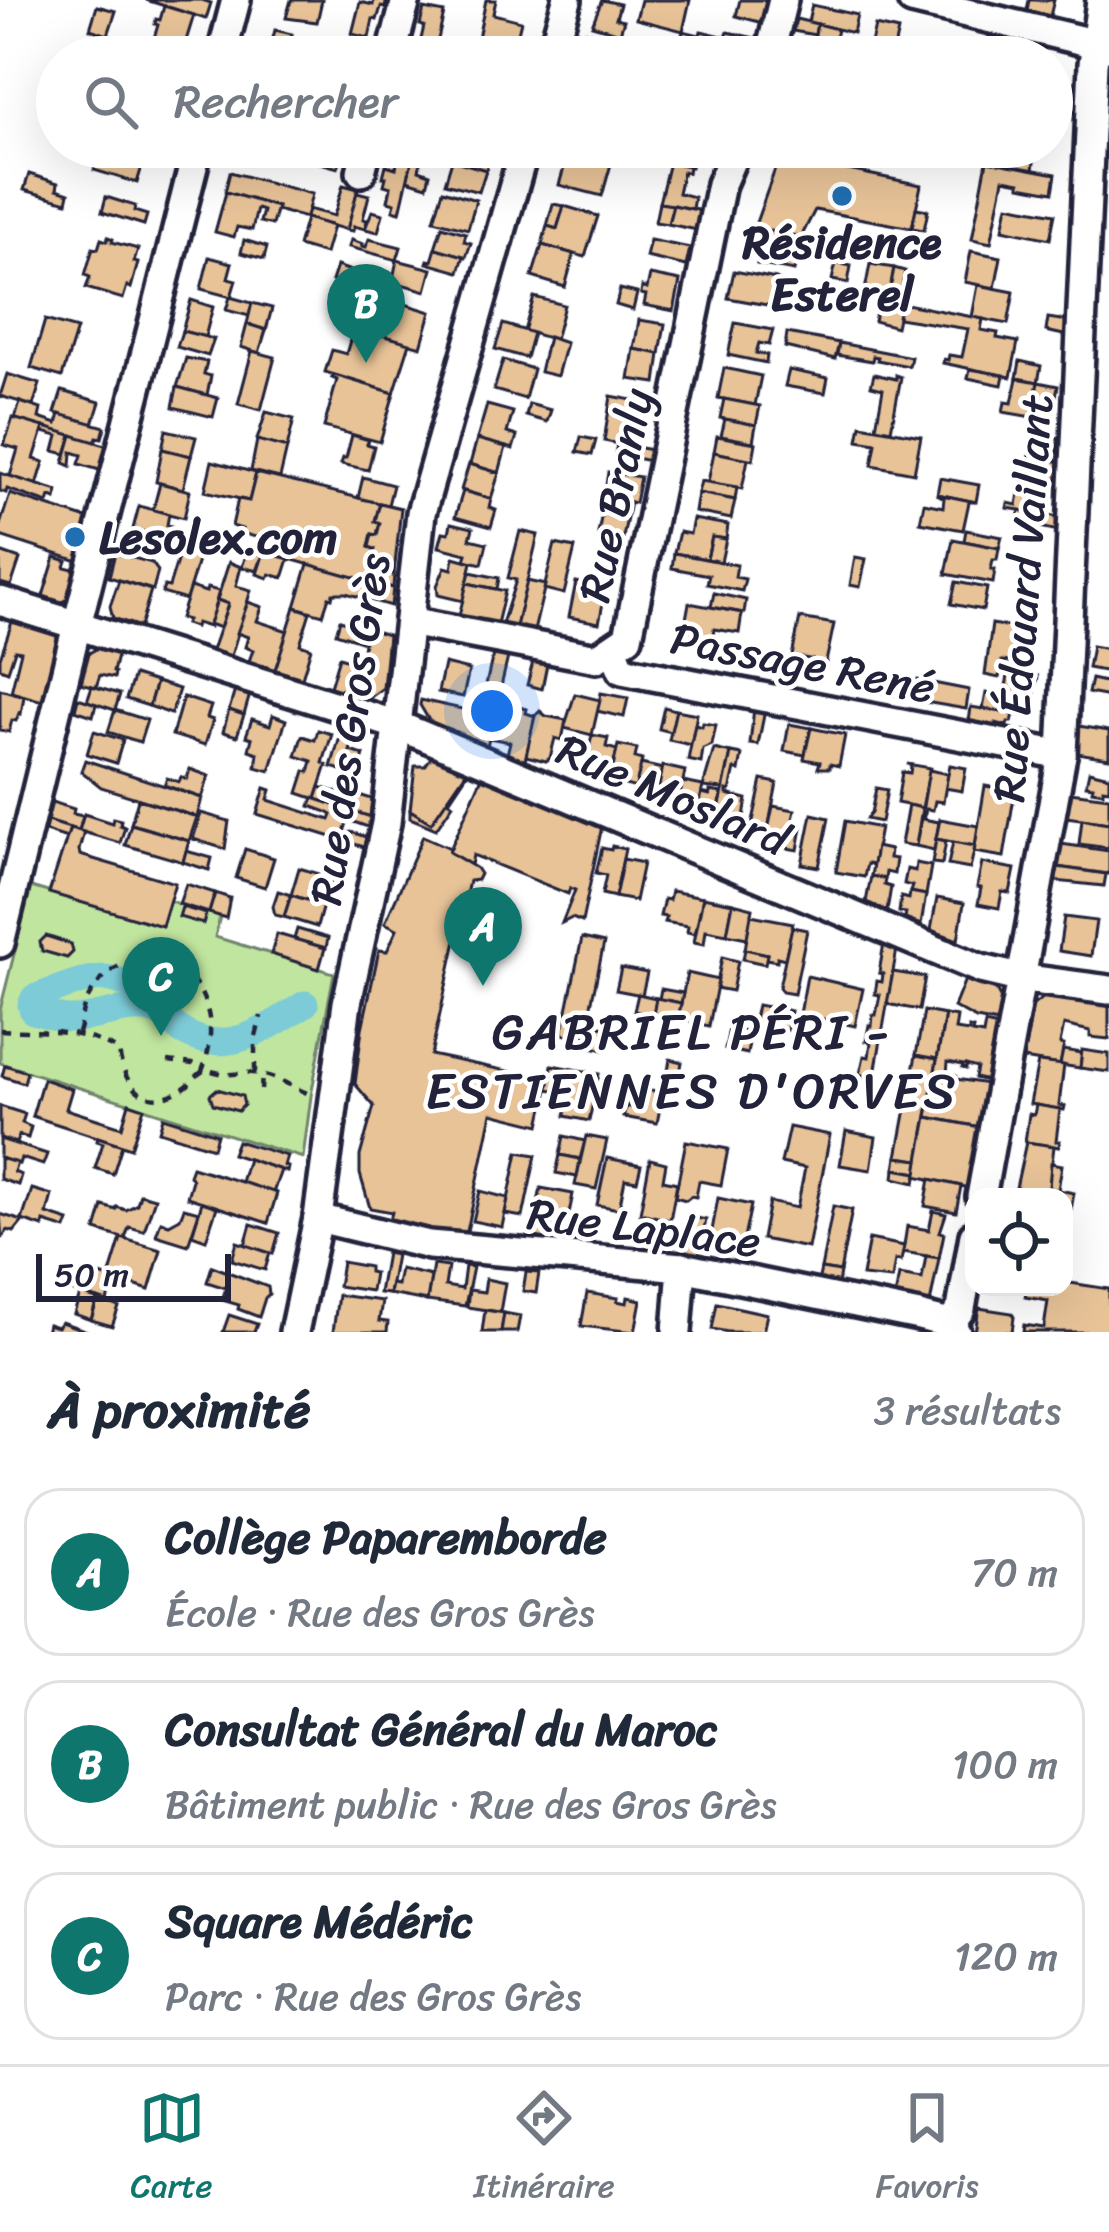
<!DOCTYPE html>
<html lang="fr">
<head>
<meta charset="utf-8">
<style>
	:root { --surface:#fff; --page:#f6f6f7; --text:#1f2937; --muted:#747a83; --line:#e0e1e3; --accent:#0f766e }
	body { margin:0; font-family:Sriracha,sans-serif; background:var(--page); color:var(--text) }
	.controls { position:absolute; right:36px; bottom:36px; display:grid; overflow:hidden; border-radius:24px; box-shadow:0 12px 48px #0002 }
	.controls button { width:108px; height:108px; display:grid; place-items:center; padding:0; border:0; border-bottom:3px solid var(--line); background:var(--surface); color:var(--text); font:60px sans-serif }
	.scale { position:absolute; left:36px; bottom:30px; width:195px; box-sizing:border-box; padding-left:12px; border:6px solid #22223b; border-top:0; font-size:33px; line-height:42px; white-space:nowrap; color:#22223b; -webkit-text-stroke:9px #fff; paint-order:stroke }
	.you { position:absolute; left:492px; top:711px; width:42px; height:42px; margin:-30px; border:9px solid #fff; border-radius:50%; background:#1a73e8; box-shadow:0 0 0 18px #1a73e833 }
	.badge { display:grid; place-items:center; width:78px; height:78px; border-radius:50%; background:var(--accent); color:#fff; font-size:39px; font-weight:700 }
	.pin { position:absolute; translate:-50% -99px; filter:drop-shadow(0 3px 6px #0008) }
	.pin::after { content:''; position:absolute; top:63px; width:42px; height:36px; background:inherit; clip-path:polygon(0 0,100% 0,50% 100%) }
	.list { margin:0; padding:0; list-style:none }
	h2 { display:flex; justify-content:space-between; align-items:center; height:156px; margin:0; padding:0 48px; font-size:51px }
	h2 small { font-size:39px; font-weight:400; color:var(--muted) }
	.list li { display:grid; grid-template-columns:78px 1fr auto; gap:36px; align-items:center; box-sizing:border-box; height:168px; margin:0 24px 24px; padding:0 24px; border:3px solid var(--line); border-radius:36px }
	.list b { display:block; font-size:45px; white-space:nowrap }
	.list p { margin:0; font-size:39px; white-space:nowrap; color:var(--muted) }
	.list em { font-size:39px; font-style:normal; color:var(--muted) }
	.icon { flex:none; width:66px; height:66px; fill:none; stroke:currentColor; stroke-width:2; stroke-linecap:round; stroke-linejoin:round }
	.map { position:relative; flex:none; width:1109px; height:1332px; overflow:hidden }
	.search { position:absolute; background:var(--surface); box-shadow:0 12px 48px #0002; left:36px; right:36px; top:36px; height:132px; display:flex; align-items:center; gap:30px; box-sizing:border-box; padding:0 42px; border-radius:66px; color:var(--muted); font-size:45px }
	.sheet { height:732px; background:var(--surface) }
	nav { display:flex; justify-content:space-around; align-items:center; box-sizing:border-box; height:168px; border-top:3px solid var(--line); background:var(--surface); font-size:33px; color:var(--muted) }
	nav a { display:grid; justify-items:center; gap:6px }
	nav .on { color:var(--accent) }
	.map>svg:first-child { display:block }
	.green { fill:#c0e59f; stroke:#71846d; stroke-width:3 }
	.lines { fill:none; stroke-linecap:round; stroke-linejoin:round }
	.canal { stroke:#7bcbd7; stroke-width:27 }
	.building { fill:#e8c398; stroke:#22223b; stroke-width:3 }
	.street-casing { stroke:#22223b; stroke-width:36 }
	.path { stroke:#22223b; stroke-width:4.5; stroke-dasharray:9 9; stroke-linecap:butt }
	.street { stroke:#fff; stroke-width:27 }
	.poi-dot { fill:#1f6fb2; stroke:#fff; stroke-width:4.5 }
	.labels { text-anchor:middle; stroke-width:9; stroke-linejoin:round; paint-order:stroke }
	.poi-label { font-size:45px; font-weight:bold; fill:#22223b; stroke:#fff }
	.street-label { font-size:45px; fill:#22223b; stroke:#fff }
	.quarter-label { font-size:51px; letter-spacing:3px; fill:#22223b; stroke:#fff }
</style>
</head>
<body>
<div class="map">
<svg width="1109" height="1332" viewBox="0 0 1109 1332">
	<rect width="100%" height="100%" fill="#fff"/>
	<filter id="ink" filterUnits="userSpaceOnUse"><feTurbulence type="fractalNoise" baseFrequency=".00833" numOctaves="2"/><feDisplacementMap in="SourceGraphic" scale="24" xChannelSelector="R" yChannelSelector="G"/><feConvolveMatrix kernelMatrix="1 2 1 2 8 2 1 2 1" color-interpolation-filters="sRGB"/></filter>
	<g filter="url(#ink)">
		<!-- green -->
		<path class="green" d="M 31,887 L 161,926 L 170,901 L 220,916 L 215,937 L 334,973 L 311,1096 L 303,1158 L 0,1063 L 0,1010 Z"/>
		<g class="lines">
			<!-- canal -->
			<path class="canal" d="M 156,1011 C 116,959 85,980 34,998 L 31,1005 L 33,1011 C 45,1014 58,1019 70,1019 C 98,1020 127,1003 154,1011 C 165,1014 174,1027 185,1033 C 229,1057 268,1027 305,1004"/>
		</g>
		<!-- building -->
		<g class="building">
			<path d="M 146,0 L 202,0 L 211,3 L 206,19 Z"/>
			<path d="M 291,0 L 322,0 L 317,22 L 286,18 Z"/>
			<path d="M 374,0 L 395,0 L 394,5 L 386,3 L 385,8 L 381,7 L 377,20 L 373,19 L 369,38 L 352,34 L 360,2 L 373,5 Z"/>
			<path d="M 486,0 L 496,0 L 493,14 L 521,21 L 512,57 L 474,57 Z"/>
			<path d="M 602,0 L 620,4 L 616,18 L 624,20 L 620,33 L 592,25 Z"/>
			<path d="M 641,0 L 690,0 L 683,31 L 636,19 Z"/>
			<path d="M 740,0 L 769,0 L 763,23 L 736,16 Z"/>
			<path d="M 1029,0 L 1054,0 L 1050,16 L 1027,10 Z"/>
			<path d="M 812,5 L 857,15 L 853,33 L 808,22 Z"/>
			<path d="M 97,6 L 116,11 L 108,35 L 90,29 Z"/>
			<path d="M 164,6 L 194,15 L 181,57 L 151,48 L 158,25 L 155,24 L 156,19 L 160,20 Z"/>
			<path d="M 424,9 L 444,13 L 434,57 L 417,57 L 424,26 L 420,25 Z"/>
			<path d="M 796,19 L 817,24 L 815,35 L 793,31 Z"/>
			<path d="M 817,24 L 837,29 L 831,57 L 811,55 Z"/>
			<path d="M 875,26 L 898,31 L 892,57 L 868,56 Z"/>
			<path d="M 275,30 L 292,34 L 291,38 L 304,42 L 300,57 L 268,57 Z"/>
			<path d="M 586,31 L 612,38 L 607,57 L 578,57 Z"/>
			<path d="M 683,31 L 700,35 L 695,57 L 677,57 Z"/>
			<path d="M 701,31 L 726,37 L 728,32 L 759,39 L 756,53 L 699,40 Z"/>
			<path d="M 990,33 L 1010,38 L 1005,57 L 984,57 Z"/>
			<path d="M 100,147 L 148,147 L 137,183 L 94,170 Z"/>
			<path d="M 324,147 L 344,147 L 338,168 L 320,163 Z"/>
			<path d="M 401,147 L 429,147 L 428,153 L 415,149 L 412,160 L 398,157 Z"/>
			<path d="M 460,147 L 492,147 L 486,170 L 444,158 L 447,149 L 458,152 Z"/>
			<path d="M 570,147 L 613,157 L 602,196 L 559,185 Z"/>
			<path d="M 673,147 L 695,147 L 691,167 L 669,162 Z"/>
			<path d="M 783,147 L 840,147 L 834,167 L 921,185 L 912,228 L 815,210 L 801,237 L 754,228 Z"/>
			<path d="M 1008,147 L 1036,147 L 1033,170 L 1004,165 Z"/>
			<path d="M 415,149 L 423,152 L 419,170 L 430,174 L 427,186 L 407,180 Z"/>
			<path d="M 398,157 L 412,160 L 400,212 L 393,210 L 395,203 L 388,201 L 391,187 L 384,185 L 386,177 L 383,177 L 386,165 L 396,168 Z"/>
			<path d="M 452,160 L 486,170 L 479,192 L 445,183 Z"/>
			<path d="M 987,161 L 1056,174 L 1053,192 L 1020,186 L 1020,182 L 1004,179 L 991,243 L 972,239 Z"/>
			<path d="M 669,162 L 689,166 L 688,173 L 683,171 L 678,193 L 694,197 L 692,209 L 659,203 Z"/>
			<path d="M 230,172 L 312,194 L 306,218 L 276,210 L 277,207 L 225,192 Z"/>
			<path d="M 29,174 L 58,183 L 57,189 L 69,193 L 67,202 L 24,190 Z"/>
			<path d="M 343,185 L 358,189 L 347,230 L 306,218 L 308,209 L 334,216 Z"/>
			<path d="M 443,190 L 476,200 L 468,229 L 434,220 Z"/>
			<path d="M 226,192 L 277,207 L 272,225 L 260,222 L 263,211 L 257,209 L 252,230 L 237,227 L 234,237 L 215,232 Z"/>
			<path d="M 357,192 L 369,195 L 363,219 L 367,220 L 365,229 L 354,226 L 353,231 L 347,230 Z"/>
			<path d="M 106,197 L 135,206 L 134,211 L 147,215 L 144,225 L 102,212 Z"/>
			<path d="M 659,203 L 673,205 L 668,224 L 655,222 Z"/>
			<path d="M 553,204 L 564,206 L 557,229 L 547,226 Z"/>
			<path d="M 673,205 L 702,211 L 697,230 L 668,224 Z"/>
			<path d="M 1008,205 L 1055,214 L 1050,239 L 1003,229 Z"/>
			<path d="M 564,206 L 598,216 L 585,257 L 542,245 L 547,226 L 557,229 Z"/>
			<path d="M 916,208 L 928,210 L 924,230 L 912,228 Z"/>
			<path d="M 372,211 L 383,214 L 378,232 L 365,229 Z"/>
			<path d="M 306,218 L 333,226 L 325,254 L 298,246 Z"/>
			<path d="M 442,226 L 466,233 L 464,241 L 471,243 L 466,257 L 435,248 Z"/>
			<path d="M 764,230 L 801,237 L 794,271 L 757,264 Z"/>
			<path d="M 108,237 L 113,239 L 112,242 L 138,249 L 134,262 L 138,263 L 131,288 L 127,286 L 123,299 L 86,288 L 90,277 L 85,275 L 93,248 L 98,249 L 101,239 L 107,241 Z"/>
			<path d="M 369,239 L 401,247 L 397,260 L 349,247 L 351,240 L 363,244 L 362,246 L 366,247 Z"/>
			<path d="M 244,240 L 267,247 L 264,259 L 241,253 Z"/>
			<path d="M 650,240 L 690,248 L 686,266 L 646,257 Z"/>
			<path d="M 542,245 L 574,254 L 565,287 L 532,277 Z"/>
			<path d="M 436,248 L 464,256 L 459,272 L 427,263 L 428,260 L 432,261 Z"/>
			<path d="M 971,251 L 1001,257 L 995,288 L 965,282 Z"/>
			<path d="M 209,257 L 232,263 L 228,278 L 236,280 L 231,297 L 201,289 Z"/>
			<path d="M 397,260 L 432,269 L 426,291 L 376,277 L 378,269 L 394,274 Z"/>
			<path d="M 836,263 L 851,266 L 848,283 L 832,280 Z"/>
			<path d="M 870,264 L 894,268 L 888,301 L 864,296 Z"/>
			<path d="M 337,266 L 381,282 L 377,294 L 343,284 L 344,281 L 339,279 L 338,283 L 332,281 Z"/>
			<path d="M 894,268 L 905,271 L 899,303 L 888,301 Z"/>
			<path d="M 734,271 L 776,279 L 789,287 L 782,283 L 774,293 L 778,300 L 773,306 L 728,298 Z"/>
			<path d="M 650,275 L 680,281 L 674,311 L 644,305 L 646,295 L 641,294 L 642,287 L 647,289 Z"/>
			<path d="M 978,285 L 1014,292 L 1008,324 L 972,317 Z"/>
			<path d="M 620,289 L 637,293 L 633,310 L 616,305 Z"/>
			<path d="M 230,297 L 252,303 L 249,316 L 226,310 Z"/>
			<path d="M 534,297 L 564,305 L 555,340 L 524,331 Z"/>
			<path d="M 879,299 L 901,303 L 896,327 L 874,321 Z"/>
			<path d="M 191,300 L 213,307 L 205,337 L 182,331 Z"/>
			<path d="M 392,300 L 431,312 L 421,347 L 372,333 L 377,314 L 387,317 Z"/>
			<path d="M 252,303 L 272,308 L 266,330 L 247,324 Z"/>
			<path d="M 901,303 L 983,319 L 981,330 L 998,333 L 997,338 L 1018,342 L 1011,377 L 943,363 L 944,359 L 948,360 L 949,355 L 962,357 L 968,329 L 898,318 Z"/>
			<path d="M 1048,318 L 1068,321 L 1068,336 L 1046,331 Z"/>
			<path d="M 45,320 L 77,329 L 62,377 L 31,368 Z"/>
			<path d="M 639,320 L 665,324 L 660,354 L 634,349 Z"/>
			<path d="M 735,323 L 773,330 L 769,345 L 759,343 L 756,353 L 767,355 L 766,363 L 728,355 Z"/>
			<path d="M 247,324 L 266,330 L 259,353 L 241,347 Z"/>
			<path d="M 503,324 L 533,333 L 526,358 L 495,349 Z"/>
			<path d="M 354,327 L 410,343 L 394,393 L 325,372 L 332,350 L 346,354 Z"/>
			<path d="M 182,331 L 214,339 L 208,356 L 177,347 Z"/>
			<path d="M 787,333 L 839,343 L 835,359 L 785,347 Z"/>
			<path d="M 548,337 L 566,343 L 557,376 L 540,372 Z"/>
			<path d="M 839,343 L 911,357 L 909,366 L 877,360 L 878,357 L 873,356 L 872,361 L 837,355 Z"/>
			<path d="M 634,349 L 660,354 L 656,383 L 629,379 Z"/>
			<path d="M 252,351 L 275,357 L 261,410 L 238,404 Z"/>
			<path d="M 186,358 L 207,362 L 204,374 L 211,376 L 207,395 L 177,387 Z"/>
			<path d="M 503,360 L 533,369 L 525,399 L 494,390 Z"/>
			<path d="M 1020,361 L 1041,366 L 1038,382 L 1017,378 Z"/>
			<path d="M 724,368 L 761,376 L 755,405 L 718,398 Z"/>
			<path d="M 970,369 L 1004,375 L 1002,385 L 968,378 Z"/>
			<path d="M 789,370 L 828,378 L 825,393 L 785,386 Z"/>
			<path d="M 7,374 L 40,384 L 33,406 L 0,396 Z"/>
			<path d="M 874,374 L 896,379 L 896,375 L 901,377 L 891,430 L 876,427 L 883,389 L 871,386 Z"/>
			<path d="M 334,375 L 394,393 L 380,442 L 324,427 L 337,380 L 332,378 Z"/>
			<path d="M 1017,378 L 1038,382 L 1032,417 L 1003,412 L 1005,402 L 1012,403 Z"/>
			<path d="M 1038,382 L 1058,386 L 1051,421 L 1032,417 Z"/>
			<path d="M 177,387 L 218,398 L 213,417 L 173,407 Z"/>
			<path d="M 62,391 L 100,402 L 93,424 L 55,413 Z"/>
			<path d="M 611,396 L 638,401 L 629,446 L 604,441 Z"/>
			<path d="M 724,399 L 760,406 L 756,425 L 720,418 Z"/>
			<path d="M 20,402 L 41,409 L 39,418 L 57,424 L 60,414 L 105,427 L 102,438 L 97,437 L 95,443 L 15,419 Z"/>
			<path d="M 529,404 L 551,410 L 547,422 L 526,416 Z"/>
			<path d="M 487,405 L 513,412 L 507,433 L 517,436 L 513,449 L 477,439 Z"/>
			<path d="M 266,412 L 294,419 L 287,448 L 257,440 Z"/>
			<path d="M 13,418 L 44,427 L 34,459 L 44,462 L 37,485 L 10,476 L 18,449 L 4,445 Z"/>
			<path d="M 725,419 L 756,425 L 753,442 L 721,436 Z"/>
			<path d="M 861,425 L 921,436 L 914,473 L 872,465 L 876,443 L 858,440 Z"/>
			<path d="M 44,427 L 72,435 L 66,454 L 54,451 L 58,436 L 43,432 Z"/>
			<path d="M 166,430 L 196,437 L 191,456 L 162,449 Z"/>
			<path d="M 1035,434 L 1059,438 L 1055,461 L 1030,456 Z"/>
			<path d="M 72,435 L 109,446 L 103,471 L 79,464 L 82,455 L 72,452 L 71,466 L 64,463 Z"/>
			<path d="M 352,435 L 369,440 L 367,444 L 374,446 L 368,470 L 341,464 L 343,458 L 346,458 Z"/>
			<path d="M 717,436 L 756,443 L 753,460 L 714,452 Z"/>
			<path d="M 581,437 L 596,440 L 592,455 L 577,452 Z"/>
			<path d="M 477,439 L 506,447 L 499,473 L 470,464 Z"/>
			<path d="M 257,440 L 287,448 L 280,478 L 251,471 Z"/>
			<path d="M 617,444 L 652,450 L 650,461 L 615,454 Z"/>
			<path d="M 162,449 L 191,456 L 183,489 L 156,482 Z"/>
			<path d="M 714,452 L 748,459 L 742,489 L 708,482 Z"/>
			<path d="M 1030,456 L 1062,462 L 1061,481 L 1027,474 Z"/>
			<path d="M 212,461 L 256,473 L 249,501 L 205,491 Z"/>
			<path d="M 469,464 L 499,473 L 491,499 L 461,490 Z"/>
			<path d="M 608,472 L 640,477 L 635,503 L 604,498 Z"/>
			<path d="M 0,473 L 58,491 L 56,499 L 50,497 L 48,503 L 7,489 L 6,493 L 0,491 Z"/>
			<path d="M 256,473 L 380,503 L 375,521 L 380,523 L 377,535 L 372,534 L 369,547 L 375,549 L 371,568 L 394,574 L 393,588 L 264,552 L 267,540 L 241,533 L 242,529 L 232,526 L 238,499 L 249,501 Z"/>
			<path d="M 363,477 L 393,485 L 388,505 L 358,498 Z"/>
			<path d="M 940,478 L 979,485 L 976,502 L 937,494 Z"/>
			<path d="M 701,481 L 737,487 L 735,500 L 698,493 Z"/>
			<path d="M 160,483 L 190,491 L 184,518 L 153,510 Z"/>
			<path d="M 463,491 L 491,499 L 489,508 L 496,510 L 491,527 L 455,517 Z"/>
			<path d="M 698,493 L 735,500 L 731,519 L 695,512 Z"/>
			<path d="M 1019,493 L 1047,499 L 1044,514 L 1007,508 L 1008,503 L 1017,505 Z"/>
			<path d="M 10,494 L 91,520 L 81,562 L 0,536 L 0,525 Z"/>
			<path d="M 937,494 L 976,502 L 969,502 L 963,530 L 920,522 L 924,503 L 943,507 L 944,498 Z"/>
			<path d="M 605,498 L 630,502 L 623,538 L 598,533 Z"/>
			<path d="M 380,503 L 401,508 L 394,574 L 371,568 L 375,549 L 369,547 L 372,534 L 377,535 L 380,523 L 375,521 Z"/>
			<path d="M 139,506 L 169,514 L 167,525 L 171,526 L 167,538 L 133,529 Z"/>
			<path d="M 1020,510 L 1059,517 L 1058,531 L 1018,522 Z"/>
			<path d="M 693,519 L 728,525 L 726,539 L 712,537 L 707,559 L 674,553 L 679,532 L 690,534 Z"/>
			<path d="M 451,523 L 473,528 L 470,539 L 487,543 L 482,564 L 465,560 L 467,554 L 439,547 L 443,532 L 449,533 Z"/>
			<path d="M 966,530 L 1002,537 L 999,548 L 964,541 Z"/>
			<path d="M 520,531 L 538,535 L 516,627 L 502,624 L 516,580 L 508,578 Z"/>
			<path d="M 712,537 L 726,539 L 721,562 L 707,559 Z"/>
			<path d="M 953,539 L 999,548 L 997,560 L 993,560 L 991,570 L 995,570 L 993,583 L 946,574 Z"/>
			<path d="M 555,544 L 575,548 L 564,594 L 544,589 Z"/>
			<path d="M 181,548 L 200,554 L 186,600 L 162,593 L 164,586 L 169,587 Z"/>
			<path d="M 248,550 L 263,555 L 257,571 L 242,567 Z"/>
			<path d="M 0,552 L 20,559 L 11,586 L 0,583 Z"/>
			<path d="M 264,552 L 289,559 L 283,578 L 270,574 L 268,578 L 257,574 Z"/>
			<path d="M 115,553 L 152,563 L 158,571 L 153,590 L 109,577 Z"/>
			<path d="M 674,553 L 737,565 L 735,577 L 745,579 L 742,591 L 707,584 L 709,575 L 672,568 Z"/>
			<path d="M 55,557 L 67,561 L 65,567 L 73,569 L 75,564 L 80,565 L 72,596 L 62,602 L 43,596 Z"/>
			<path d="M 454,557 L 472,562 L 463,601 L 438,595 L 437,586 L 445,567 L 452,569 Z"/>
			<path d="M 855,557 L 866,559 L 860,587 L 850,585 Z"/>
			<path d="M 229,562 L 241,567 L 236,586 L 251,590 L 231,656 L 212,650 L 228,604 L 217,600 Z"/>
			<path d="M 308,564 L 393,588 L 391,606 L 346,593 L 333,593 L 332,598 L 329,597 L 323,615 L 295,607 Z"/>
			<path d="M 470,572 L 499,578 L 497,589 L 467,583 Z"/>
			<path d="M 119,580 L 151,590 L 140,627 L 113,618 L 110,606 Z"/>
			<path d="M 527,581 L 545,585 L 534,631 L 516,627 Z"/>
			<path d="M 576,582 L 606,588 L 599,623 L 569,617 Z"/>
			<path d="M 956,582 L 987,588 L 983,610 L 951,604 Z"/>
			<path d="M 467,583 L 505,591 L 497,624 L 459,616 Z"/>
			<path d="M 190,587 L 206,592 L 207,588 L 219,591 L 209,627 L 196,623 L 195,627 L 185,624 L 187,620 L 180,618 Z"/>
			<path d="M 714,593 L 746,600 L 744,613 L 711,607 Z"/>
			<path d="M 217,600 L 228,604 L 220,628 L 209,624 Z"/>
			<path d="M 248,602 L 262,607 L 257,621 L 288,631 L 275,670 L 249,661 L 253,650 L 245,647 L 248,637 L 237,633 Z"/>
			<path d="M 689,603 L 742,613 L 739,633 L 714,629 L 712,641 L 683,635 Z"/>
			<path d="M 295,607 L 310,612 L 300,644 L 311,648 L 302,678 L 275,670 Z"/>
			<path d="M 800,618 L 834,624 L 826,662 L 792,656 Z"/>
			<path d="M 13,619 L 55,633 L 60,643 L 46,702 L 11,692 L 21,651 L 15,650 L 8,671 L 0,668 L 0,658 Z"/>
			<path d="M 340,620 L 388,635 L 383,688 L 368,699 L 330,687 L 339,657 L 361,664 L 364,642 L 336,633 Z"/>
			<path d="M 992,624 L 1021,629 L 1016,663 L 1002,661 L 999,678 L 985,675 Z"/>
			<path d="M 1092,646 L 1109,649 L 1109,672 L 1088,668 Z"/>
			<path d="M 100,647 L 118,652 L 113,672 L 115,673 L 114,678 L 100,675 L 96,687 L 81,683 L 89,653 Z"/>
			<path d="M 493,654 L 508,657 L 487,746 L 430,722 L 420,705 L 421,700 L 471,711 L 472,705 L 481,707 Z"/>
			<path d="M 533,662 L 547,664 L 542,689 L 527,685 Z"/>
			<path d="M 444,664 L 469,670 L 463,697 L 438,692 Z"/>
			<path d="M 1009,671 L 1038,676 L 1033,702 L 1004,696 Z"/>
			<path d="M 883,674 L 923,681 L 919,699 L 879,692 Z"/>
			<path d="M 134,675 L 156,682 L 149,706 L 126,699 Z"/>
			<path d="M 1091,679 L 1109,683 L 1109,697 L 1088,693 Z"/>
			<path d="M 923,681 L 969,690 L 966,709 L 919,701 Z"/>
			<path d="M 156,682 L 179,689 L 171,714 L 149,706 Z"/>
			<path d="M 92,686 L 120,694 L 115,710 L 87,701 Z"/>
			<path d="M 0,689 L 24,696 L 21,714 L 19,713 L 16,721 L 12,720 L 9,732 L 0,730 Z"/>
			<path d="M 235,690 L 250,694 L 244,715 L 229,710 Z"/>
			<path d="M 601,693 L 628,698 L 624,717 L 597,711 Z"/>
			<path d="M 986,693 L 1032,702 L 1030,717 L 983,709 Z"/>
			<path d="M 575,694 L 600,700 L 592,735 L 564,728 Z"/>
			<path d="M 499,696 L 504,697 L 501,710 L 517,713 L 519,707 L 527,709 L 526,713 L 535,716 L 525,761 L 507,754 L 510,742 L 489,738 Z"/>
			<path d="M 183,697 L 211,706 L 207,718 L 213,720 L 205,745 L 172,735 Z"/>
			<path d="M 78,698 L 96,704 L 93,716 L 75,710 Z"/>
			<path d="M 664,707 L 676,710 L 671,732 L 659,729 Z"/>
			<path d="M 971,707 L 1014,714 L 1012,722 L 1008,722 L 1007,726 L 996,723 L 995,726 L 969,722 Z"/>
			<path d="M 754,708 L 765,710 L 758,745 L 750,744 Z"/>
			<path d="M 115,710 L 147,720 L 140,742 L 108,732 Z"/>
			<path d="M 229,710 L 244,715 L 237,736 L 223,732 Z"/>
			<path d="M 676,710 L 697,714 L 691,745 L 669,740 Z"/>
			<path d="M 540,711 L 546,716 L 566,720 L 562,740 L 555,738 L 550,758 L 546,761 L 526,756 L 535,716 Z"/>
			<path d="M 273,715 L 286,720 L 270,771 L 256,767 L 258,753 L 249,750 L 252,738 L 246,736 L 252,719 L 270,725 Z"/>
			<path d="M 703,723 L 716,725 L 712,745 L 703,749 L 701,763 L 688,760 L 695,725 L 702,727 Z"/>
			<path d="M 789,724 L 811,728 L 805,755 L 784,751 Z"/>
			<path d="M 1079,726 L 1109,731 L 1109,758 L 1077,753 Z"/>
			<path d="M 811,728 L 845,735 L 839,766 L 830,764 L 830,768 L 818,768 L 820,762 L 804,759 Z"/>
			<path d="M 318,730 L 332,734 L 323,763 L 327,765 L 316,799 L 298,793 L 305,771 L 309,772 L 312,761 L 296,756 L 302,736 L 315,740 Z"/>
			<path d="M 94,731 L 123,740 L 116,763 L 87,754 Z"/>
			<path d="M 592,735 L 608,738 L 606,747 L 617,750 L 610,781 L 583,775 Z"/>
			<path d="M 340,737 L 353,741 L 350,751 L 364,755 L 358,775 L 331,767 Z"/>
			<path d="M 618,745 L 637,749 L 635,758 L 642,760 L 636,788 L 610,781 Z"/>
			<path d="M 714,749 L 731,753 L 723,789 L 703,787 Z"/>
			<path d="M 731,753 L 742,755 L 739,771 L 735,769 L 730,791 L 727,790 L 727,794 L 747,799 L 742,829 L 716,824 Z"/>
			<path d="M 432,756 L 467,771 L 431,823 L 410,810 L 415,766 L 425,766 Z"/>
			<path d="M 85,760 L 202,798 L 197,817 L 101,787 L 81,771 Z"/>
			<path d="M 641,764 L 663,769 L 657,795 L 635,790 Z"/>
			<path d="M 907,764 L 930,768 L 922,808 L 897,803 L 902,772 L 910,773 L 911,766 Z"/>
			<path d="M 950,765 L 966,768 L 962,791 L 945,788 Z"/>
			<path d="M 663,766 L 685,771 L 679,802 L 657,797 Z"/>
			<path d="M 190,769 L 209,776 L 202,798 L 164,785 L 167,778 L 179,782 L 181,777 L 187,779 Z"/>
			<path d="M 929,770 L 948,774 L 943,802 L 935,801 L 933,810 L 926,809 L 925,813 L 922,812 Z"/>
			<path d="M 467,771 L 469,771 L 449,801 L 453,804 L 436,829 L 410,818 L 410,810 L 431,823 Z"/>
			<path d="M 1089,771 L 1109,776 L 1109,789 L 1103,788 L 1103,792 L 1092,790 L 1093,786 L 1086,785 Z"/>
			<path d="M 482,777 L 602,826 L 582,922 L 572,918 L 562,923 L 575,890 L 570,888 L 568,894 L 473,855 L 471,865 L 449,852 Z"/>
			<path d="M 762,780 L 777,783 L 767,834 L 751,830 Z"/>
			<path d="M 683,782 L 703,786 L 697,816 L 676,812 Z"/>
			<path d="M 985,786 L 1015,791 L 1004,857 L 974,852 Z"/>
			<path d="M 320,787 L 345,795 L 346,791 L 372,799 L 370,817 L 316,799 Z"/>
			<path d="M 265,788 L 271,790 L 268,800 L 330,820 L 332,815 L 327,812 L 310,806 L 313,798 L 371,817 L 368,827 L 348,820 L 343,835 L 351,832 L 366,837 L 364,847 L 257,814 Z"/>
			<path d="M 876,788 L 887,790 L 881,822 L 866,819 L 871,813 Z"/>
			<path d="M 710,791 L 722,793 L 716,824 L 704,821 L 705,818 L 697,816 L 702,793 L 710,795 Z"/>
			<path d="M 1070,792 L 1109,797 L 1109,823 L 1066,817 Z"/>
			<path d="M 138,799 L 197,817 L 189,841 L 131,824 Z"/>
			<path d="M 52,802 L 74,809 L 73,814 L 83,816 L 79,831 L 47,821 Z"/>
			<path d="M 908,805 L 922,808 L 916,846 L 901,844 Z"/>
			<path d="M 773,806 L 795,810 L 787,848 L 771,845 L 772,841 L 766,840 Z"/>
			<path d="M 922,812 L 925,813 L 923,819 L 939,822 L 934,850 L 916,846 Z"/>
			<path d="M 201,813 L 229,821 L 225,849 L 193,839 Z"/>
			<path d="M 84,814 L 112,823 L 113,818 L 121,820 L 120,825 L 125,827 L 120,843 L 79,831 Z"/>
			<path d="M 812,814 L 829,818 L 819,867 L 802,864 Z"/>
			<path d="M 940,819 L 978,826 L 975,846 L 936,839 Z"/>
			<path d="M 1082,819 L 1109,823 L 1109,848 L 1079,844 Z"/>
			<path d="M 47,821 L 70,828 L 67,838 L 45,831 Z"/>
			<path d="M 845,821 L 880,828 L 873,865 L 867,864 L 864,877 L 836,872 Z"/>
			<path d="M 131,824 L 189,841 L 183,862 L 125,845 Z"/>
			<path d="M 792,825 L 802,827 L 798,850 L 787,848 Z"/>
			<path d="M 70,828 L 84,832 L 79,850 L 80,855 L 175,883 L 162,926 L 49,893 Z"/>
			<path d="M 423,836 L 450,848 L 449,852 L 476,868 L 480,874 L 477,880 L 469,881 L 431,1055 L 550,1080 L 540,1125 L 492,1113 L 466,1236 L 436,1234 L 389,1223 L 392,1212 L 370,1208 L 360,1174 L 360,1156 L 374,1106 L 355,1084 L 362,1029 L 379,950 L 387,951 L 397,929 L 385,923 Z"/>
			<path d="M 936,839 L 946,841 L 942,864 L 932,863 Z"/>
			<path d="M 953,842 L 975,846 L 970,869 L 948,865 Z"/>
			<path d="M 1061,844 L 1109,851 L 1109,874 L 1057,867 Z"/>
			<path d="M 612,846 L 625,849 L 615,897 L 602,894 L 606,875 L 596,873 L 602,848 L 611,850 Z"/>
			<path d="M 876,847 L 890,850 L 889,858 L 896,859 L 894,874 L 886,872 L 885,879 L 871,876 Z"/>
			<path d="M 245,849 L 274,858 L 265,887 L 236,878 Z"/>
			<path d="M 186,851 L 212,858 L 209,870 L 183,862 Z"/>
			<path d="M 623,859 L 643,863 L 635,901 L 615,897 Z"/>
			<path d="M 916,863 L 931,866 L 926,895 L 910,892 L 912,886 L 904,884 L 907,869 L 915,871 Z"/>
			<path d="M 982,863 L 1015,869 L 1010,893 L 1002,892 L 999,908 L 978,904 L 981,888 L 977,887 Z"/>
			<path d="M 1057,867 L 1106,874 L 1104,886 L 1055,881 Z"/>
			<path d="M 299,868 L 333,878 L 328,893 L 318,890 L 314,902 L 291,895 Z"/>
			<path d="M 871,876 L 885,879 L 884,885 L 891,887 L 887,911 L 866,902 Z"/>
			<path d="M 186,884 L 215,893 L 209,913 L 179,904 Z"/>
			<path d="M 278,891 L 291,895 L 284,917 L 275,915 L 273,906 Z"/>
			<path d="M 671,891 L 703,897 L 695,934 L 687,932 L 688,926 L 664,922 L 666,917 L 660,916 L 664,899 L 669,900 Z"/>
			<path d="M 910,892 L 926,895 L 921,925 L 905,919 L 906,913 L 899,912 L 901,897 L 909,899 Z"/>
			<path d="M 215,893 L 230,898 L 226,918 L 209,913 Z"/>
			<path d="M 291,895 L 323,905 L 317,927 L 284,917 Z"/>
			<path d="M 703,897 L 733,903 L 727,934 L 706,930 L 704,944 L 694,942 Z"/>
			<path d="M 937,898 L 964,903 L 958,940 L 931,930 Z"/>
			<path d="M 733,903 L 753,908 L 747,938 L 727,934 Z"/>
			<path d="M 182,907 L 206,914 L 203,924 L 179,917 Z"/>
			<path d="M 751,915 L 793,923 L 785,959 L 777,957 L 777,961 L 766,959 L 767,954 L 745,949 Z"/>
			<path d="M 1064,917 L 1096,921 L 1091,956 L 1059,951 Z"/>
			<path d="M 792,927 L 807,930 L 794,994 L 782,992 L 779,987 Z"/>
			<path d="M 297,929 L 328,938 L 326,948 L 294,939 Z"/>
			<path d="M 277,934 L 325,948 L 319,969 L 271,954 Z"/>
			<path d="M 46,936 L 71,944 L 73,952 L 67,958 L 42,951 L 40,942 Z"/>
			<path d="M 582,938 L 604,943 L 584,1038 L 562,1034 Z"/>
			<path d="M 884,943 L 897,949 L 873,1085 L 862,1083 L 864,1075 L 860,1074 L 864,1056 L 869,1057 L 871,1042 L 866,1041 L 869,1025 L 872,1026 L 873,1015 L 876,1015 L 880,995 L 875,994 L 877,981 L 882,982 L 883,974 L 879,973 Z"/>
			<path d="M 745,949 L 767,954 L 765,964 L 743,959 Z"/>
			<path d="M 722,957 L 738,961 L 732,991 L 716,988 Z"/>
			<path d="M 621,968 L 647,973 L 642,995 L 616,990 Z"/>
			<path d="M 893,972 L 925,977 L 919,1010 L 887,1004 Z"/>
			<path d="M 687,973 L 718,980 L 709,1026 L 678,1019 Z"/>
			<path d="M 807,976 L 863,989 L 855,1026 L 800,1014 Z"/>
			<path d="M 966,977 L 996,990 L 1002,1001 L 998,1023 L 976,1019 L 954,1007 Z"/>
			<path d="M 661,989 L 683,993 L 681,1003 L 659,999 Z"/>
			<path d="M 638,994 L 656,998 L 653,1015 L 634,1011 Z"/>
			<path d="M 1044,997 L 1109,1006 L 1109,1039 L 1090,1037 L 1090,1031 L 1064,1025 L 1060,1044 L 1064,1045 L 1060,1065 L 1023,1059 L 1033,1005 Z"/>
			<path d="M 656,998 L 681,1003 L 678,1020 L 653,1015 Z"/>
			<path d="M 757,1005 L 775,1008 L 772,1027 L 753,1024 Z"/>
			<path d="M 775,1008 L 791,1011 L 787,1030 L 772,1027 Z"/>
			<path d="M 924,1011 L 945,1015 L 937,1059 L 916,1055 Z"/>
			<path d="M 945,1015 L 957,1017 L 955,1030 L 969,1032 L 969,1028 L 973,1029 L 972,1033 L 983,1035 L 985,1024 L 998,1027 L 988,1081 L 975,1078 L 977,1068 L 966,1065 L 966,1069 L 962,1068 L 963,1065 L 948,1062 L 947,1074 L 956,1076 L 956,1079 L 987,1084 L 980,1127 L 927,1117 Z"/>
			<path d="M 587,1023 L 609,1028 L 604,1050 L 583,1045 Z"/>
			<path d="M 729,1028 L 751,1032 L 747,1054 L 725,1049 Z"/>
			<path d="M 1063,1050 L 1082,1053 L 1080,1068 L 1060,1065 Z"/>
			<path d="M 1082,1050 L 1109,1054 L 1109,1072 L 1080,1068 Z"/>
			<path d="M 916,1055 L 937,1059 L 919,1160 L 897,1157 Z"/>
			<path d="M 670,1059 L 682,1062 L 677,1090 L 665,1087 Z"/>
			<path d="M 1038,1062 L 1064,1065 L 1059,1105 L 1065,1106 L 1064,1110 L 1030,1104 Z"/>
			<path d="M 5,1065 L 27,1072 L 24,1083 L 2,1076 Z"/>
			<path d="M 552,1065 L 599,1074 L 589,1121 L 565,1116 L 569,1093 L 548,1089 Z"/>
			<path d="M 43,1079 L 72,1089 L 66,1109 L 122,1127 L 129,1103 L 144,1108 L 131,1148 L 32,1116 Z"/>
			<path d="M 629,1087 L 641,1089 L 637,1109 L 626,1106 Z"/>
			<path d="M 217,1089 L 242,1096 L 244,1105 L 238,1111 L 213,1104 L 210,1095 Z"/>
			<path d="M 641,1089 L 663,1093 L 657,1123 L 623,1117 L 626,1106 L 637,1109 Z"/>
			<path d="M 1036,1105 L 1060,1109 L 1056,1141 L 1060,1141 L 1059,1147 L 1025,1142 L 1029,1114 L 1034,1115 Z"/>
			<path d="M 0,1106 L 25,1114 L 22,1123 L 31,1127 L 28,1138 L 19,1135 L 16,1143 L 0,1138 Z"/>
			<path d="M 163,1117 L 217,1134 L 213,1148 L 159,1131 Z"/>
			<path d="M 927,1117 L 980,1127 L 969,1188 L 916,1176 Z"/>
			<path d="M 789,1127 L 830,1135 L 808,1248 L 762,1239 L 769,1202 L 797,1208 L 805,1168 L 781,1163 Z"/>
			<path d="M 846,1131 L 876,1137 L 871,1170 L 840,1165 Z"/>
			<path d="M 564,1136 L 585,1141 L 580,1159 L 560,1155 Z"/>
			<path d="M 586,1136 L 607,1140 L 596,1189 L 575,1185 Z"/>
			<path d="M 98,1137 L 122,1145 L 113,1174 L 95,1168 L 103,1143 L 97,1141 Z"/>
			<path d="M 0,1139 L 47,1154 L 43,1165 L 21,1158 L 19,1164 L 0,1158 Z"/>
			<path d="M 237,1141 L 287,1156 L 284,1166 L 288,1167 L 287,1172 L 232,1154 Z"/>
			<path d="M 686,1141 L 728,1149 L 721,1185 L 699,1181 L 696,1197 L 691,1196 L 686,1200 L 675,1197 Z"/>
			<path d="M 1026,1142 L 1054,1146 L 1049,1188 L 1074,1193 L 1071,1210 L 1064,1208 L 1064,1197 L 1014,1197 Z"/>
			<path d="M 518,1152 L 536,1155 L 523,1217 L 505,1214 Z"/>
			<path d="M 560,1155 L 580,1159 L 577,1177 L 556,1173 Z"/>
			<path d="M 897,1157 L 919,1160 L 917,1173 L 895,1169 Z"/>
			<path d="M 0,1158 L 17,1163 L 14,1172 L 21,1175 L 18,1185 L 0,1179 Z"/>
			<path d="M 607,1158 L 641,1165 L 637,1181 L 625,1179 L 619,1209 L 597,1205 Z"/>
			<path d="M 248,1159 L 281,1170 L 273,1193 L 241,1182 Z"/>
			<path d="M 650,1159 L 666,1163 L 663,1180 L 677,1183 L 670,1220 L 640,1213 Z"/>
			<path d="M 1051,1163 L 1062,1165 L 1058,1190 L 1049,1188 Z"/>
			<path d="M 192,1167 L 277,1193 L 268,1223 L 187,1197 L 192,1180 L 189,1175 Z"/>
			<path d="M 895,1169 L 917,1173 L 915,1183 L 894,1178 Z"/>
			<path d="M 930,1179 L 961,1186 L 956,1212 L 925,1206 Z"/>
			<path d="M 541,1188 L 573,1194 L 563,1243 L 531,1236 Z"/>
			<path d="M 32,1189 L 52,1195 L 47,1214 L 69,1221 L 66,1229 L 44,1222 L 43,1227 L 22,1220 Z"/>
			<path d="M 480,1191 L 508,1198 L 502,1227 L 473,1221 Z"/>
			<path d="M 140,1194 L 155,1198 L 144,1231 L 129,1227 L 125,1239 L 96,1230 L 103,1206 L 116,1210 L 117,1207 L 126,1210 L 137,1204 Z"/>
			<path d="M 718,1198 L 751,1205 L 743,1243 L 711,1236 Z"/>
			<path d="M 202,1202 L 217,1207 L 206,1240 L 192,1235 Z"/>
			<path d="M 833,1206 L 852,1210 L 840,1272 L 821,1269 Z"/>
			<path d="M 184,1208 L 199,1212 L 188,1245 L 156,1235 L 161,1221 L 169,1224 L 180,1218 Z"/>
			<path d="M 933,1211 L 946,1214 L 940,1232 L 944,1233 L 939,1258 L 903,1252 L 907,1226 L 929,1230 Z"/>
			<path d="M 0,1214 L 23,1221 L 14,1232 L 8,1230 L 2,1238 Z"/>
			<path d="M 692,1217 L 706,1220 L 699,1255 L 685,1252 Z"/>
			<path d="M 251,1224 L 279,1233 L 273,1254 L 245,1245 Z"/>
			<path d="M 121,1238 L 161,1250 L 149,1290 L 109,1277 Z"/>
			<path d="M 869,1239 L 904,1246 L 901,1261 L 895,1260 L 892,1279 L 862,1276 Z"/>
			<path d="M 237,1242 L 270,1253 L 265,1270 L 232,1260 Z"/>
			<path d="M 386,1253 L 396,1255 L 389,1294 L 379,1293 Z"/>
			<path d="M 926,1256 L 939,1258 L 930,1304 L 895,1297 L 899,1275 L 922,1279 Z"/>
			<path d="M 342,1262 L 369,1267 L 369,1272 L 374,1273 L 371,1291 L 338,1286 Z"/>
			<path d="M 433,1265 L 448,1267 L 445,1286 L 462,1289 L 465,1266 L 473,1267 L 465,1306 L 427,1301 Z"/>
			<path d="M 212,1266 L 268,1287 L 269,1294 L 265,1298 L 259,1317 L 238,1309 L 239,1305 L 222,1300 L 226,1288 L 207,1282 Z"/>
			<path d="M 400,1269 L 431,1276 L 427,1301 L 389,1294 L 391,1284 L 397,1285 Z"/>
			<path d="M 821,1269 L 840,1272 L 838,1285 L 818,1282 Z"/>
			<path d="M 526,1272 L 539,1273 L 536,1293 L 523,1291 Z"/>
			<path d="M 97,1274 L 113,1279 L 107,1302 L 71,1291 L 72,1285 L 92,1292 Z"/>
			<path d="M 486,1279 L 505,1283 L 500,1312 L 467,1307 L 469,1290 L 484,1292 Z"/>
			<path d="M 1064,1282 L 1109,1289 L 1109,1332 L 1023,1332 L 1024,1325 L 1044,1328 L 1048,1301 L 1025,1297 L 1027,1287 L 1064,1287 Z"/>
			<path d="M 587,1293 L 618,1298 L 617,1301 L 627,1303 L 628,1297 L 641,1300 L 635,1332 L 581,1326 Z"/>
			<path d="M 80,1294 L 97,1299 L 91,1320 L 74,1314 Z"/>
			<path d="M 338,1295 L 382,1301 L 379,1321 L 388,1322 L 387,1332 L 333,1332 Z"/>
			<path d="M 98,1299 L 119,1307 L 112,1326 L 91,1320 Z"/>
			<path d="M 717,1303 L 767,1314 L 763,1332 L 728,1332 L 712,1329 Z"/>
			<path d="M 979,1308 L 1012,1313 L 1014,1317 L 1012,1332 L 975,1332 Z"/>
			<path d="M 485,1310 L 504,1313 L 501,1332 L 482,1332 Z"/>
			<path d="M 504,1313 L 520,1316 L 517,1332 L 501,1332 Z"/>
			<path d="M 229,1315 L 257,1324 L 254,1332 L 223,1332 Z"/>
			<path d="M 61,1322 L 90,1332 L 46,1332 L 48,1324 L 57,1327 Z"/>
		</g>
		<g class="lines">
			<defs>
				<g id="street">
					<path d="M 912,0 L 1109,47"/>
					<path d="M 221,57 L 236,0"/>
					<path d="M 391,57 L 406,0"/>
					<path d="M 551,57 L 567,0"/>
					<path d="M 769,57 L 783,0"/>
					<path d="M 361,172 L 367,147"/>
					<path d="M 0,601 L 397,725 L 981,969 L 1019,978 L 1109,990"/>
					<path d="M 409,622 L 597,658 L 628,637 L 721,184 L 737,147"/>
					<path d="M 613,648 L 622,670 L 1062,755"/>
					<path d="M 0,943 L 77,625 L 198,147"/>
					<path d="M 981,1197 L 1062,755 L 1093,64 L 1101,0"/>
					<path d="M 318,1218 L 429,1245 L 682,1267 L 919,1316 L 950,1324 L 956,1332"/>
					<path d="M 950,1324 L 961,1309 L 974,1235"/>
					<path d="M 294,1332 L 318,1218 L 347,1003 L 386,823 L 421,513 L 525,147"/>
					<path d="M 677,1332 L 682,1267"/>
				</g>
			</defs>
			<!-- street casing -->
			<use href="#street" class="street-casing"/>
			<!-- path -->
			<g class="path">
				<path d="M 0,1030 C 45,1033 77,1027 119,1051 C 124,1088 147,1112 184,1088 C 192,1083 198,1072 206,1070 C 208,1070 223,1074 225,1074 C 234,1075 244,1072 253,1073 C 271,1074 291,1086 307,1093"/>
				<path d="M 78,1033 C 82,1022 81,1008 88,998 C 100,978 115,963 138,961 C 144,960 150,958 157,958 C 169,959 180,966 189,975 C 212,1003 216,1037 202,1071 L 193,1064 L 168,1061"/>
				<path d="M 255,1072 L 255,1041 L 261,1016"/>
				<path d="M 261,1090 L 262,1075"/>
			</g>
			<!-- street -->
			<use href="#street" class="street"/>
		</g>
	</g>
	<!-- markers -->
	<g class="poi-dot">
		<circle cx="842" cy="196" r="12"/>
		<circle cx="75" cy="537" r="12"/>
	</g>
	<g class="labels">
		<!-- poi labels -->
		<g class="poi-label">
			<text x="842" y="258">Résidence<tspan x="842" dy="52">Esterel</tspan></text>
			<text x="99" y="553" text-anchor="start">Lesolex.com</text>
		</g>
		<!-- street labels -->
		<g class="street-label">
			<text transform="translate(615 495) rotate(-78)" y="16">Rue Branly</text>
			<text transform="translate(1022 598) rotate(-86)" y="16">Rue Édouard Vaillant</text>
			<text transform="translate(803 662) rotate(11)" y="16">Passage René</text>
			<text transform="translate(349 729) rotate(-82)" y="16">Rue des Gros Grès</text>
			<text transform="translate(673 794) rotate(23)" y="16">Rue Moslard</text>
			<text transform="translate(644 1227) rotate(7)" y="16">Rue Laplace</text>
		</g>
		<!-- quarter labels -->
		<g class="quarter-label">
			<text x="692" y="1049">GABRIEL PÉRI -<tspan x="692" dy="59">ESTIENNES D'ORVES</tspan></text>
		</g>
	</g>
</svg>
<div class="controls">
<button><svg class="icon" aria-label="locate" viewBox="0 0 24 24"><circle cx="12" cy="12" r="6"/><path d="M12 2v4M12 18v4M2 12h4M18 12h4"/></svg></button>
</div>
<div class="scale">50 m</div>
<div class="you"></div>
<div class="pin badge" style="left:483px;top:986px">A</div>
<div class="pin badge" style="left:366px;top:363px">B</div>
<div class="pin badge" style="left:161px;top:1036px">C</div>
<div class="search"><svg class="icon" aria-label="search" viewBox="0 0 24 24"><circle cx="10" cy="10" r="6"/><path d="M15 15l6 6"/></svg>Rechercher</div>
</div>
<section class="sheet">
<h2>À proximité<small>3 résultats</small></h2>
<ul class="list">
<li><span class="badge">A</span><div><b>Collège Paparemborde</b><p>École · Rue des Gros Grès</p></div><em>70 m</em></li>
<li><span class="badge">B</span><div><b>Consultat Général du Maroc</b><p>Bâtiment public · Rue des Gros Grès</p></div><em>100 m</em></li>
<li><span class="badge">C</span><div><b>Square Médéric</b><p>Parc · Rue des Gros Grès</p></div><em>120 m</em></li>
</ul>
</section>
<nav>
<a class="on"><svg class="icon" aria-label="map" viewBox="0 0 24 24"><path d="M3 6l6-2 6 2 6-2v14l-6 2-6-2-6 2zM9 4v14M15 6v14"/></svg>Carte</a>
<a><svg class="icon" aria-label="directions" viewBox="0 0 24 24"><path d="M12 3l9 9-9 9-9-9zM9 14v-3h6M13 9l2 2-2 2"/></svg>Itinéraire</a>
<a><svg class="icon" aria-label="saved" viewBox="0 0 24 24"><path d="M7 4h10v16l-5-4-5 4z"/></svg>Favoris</a>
</nav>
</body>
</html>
